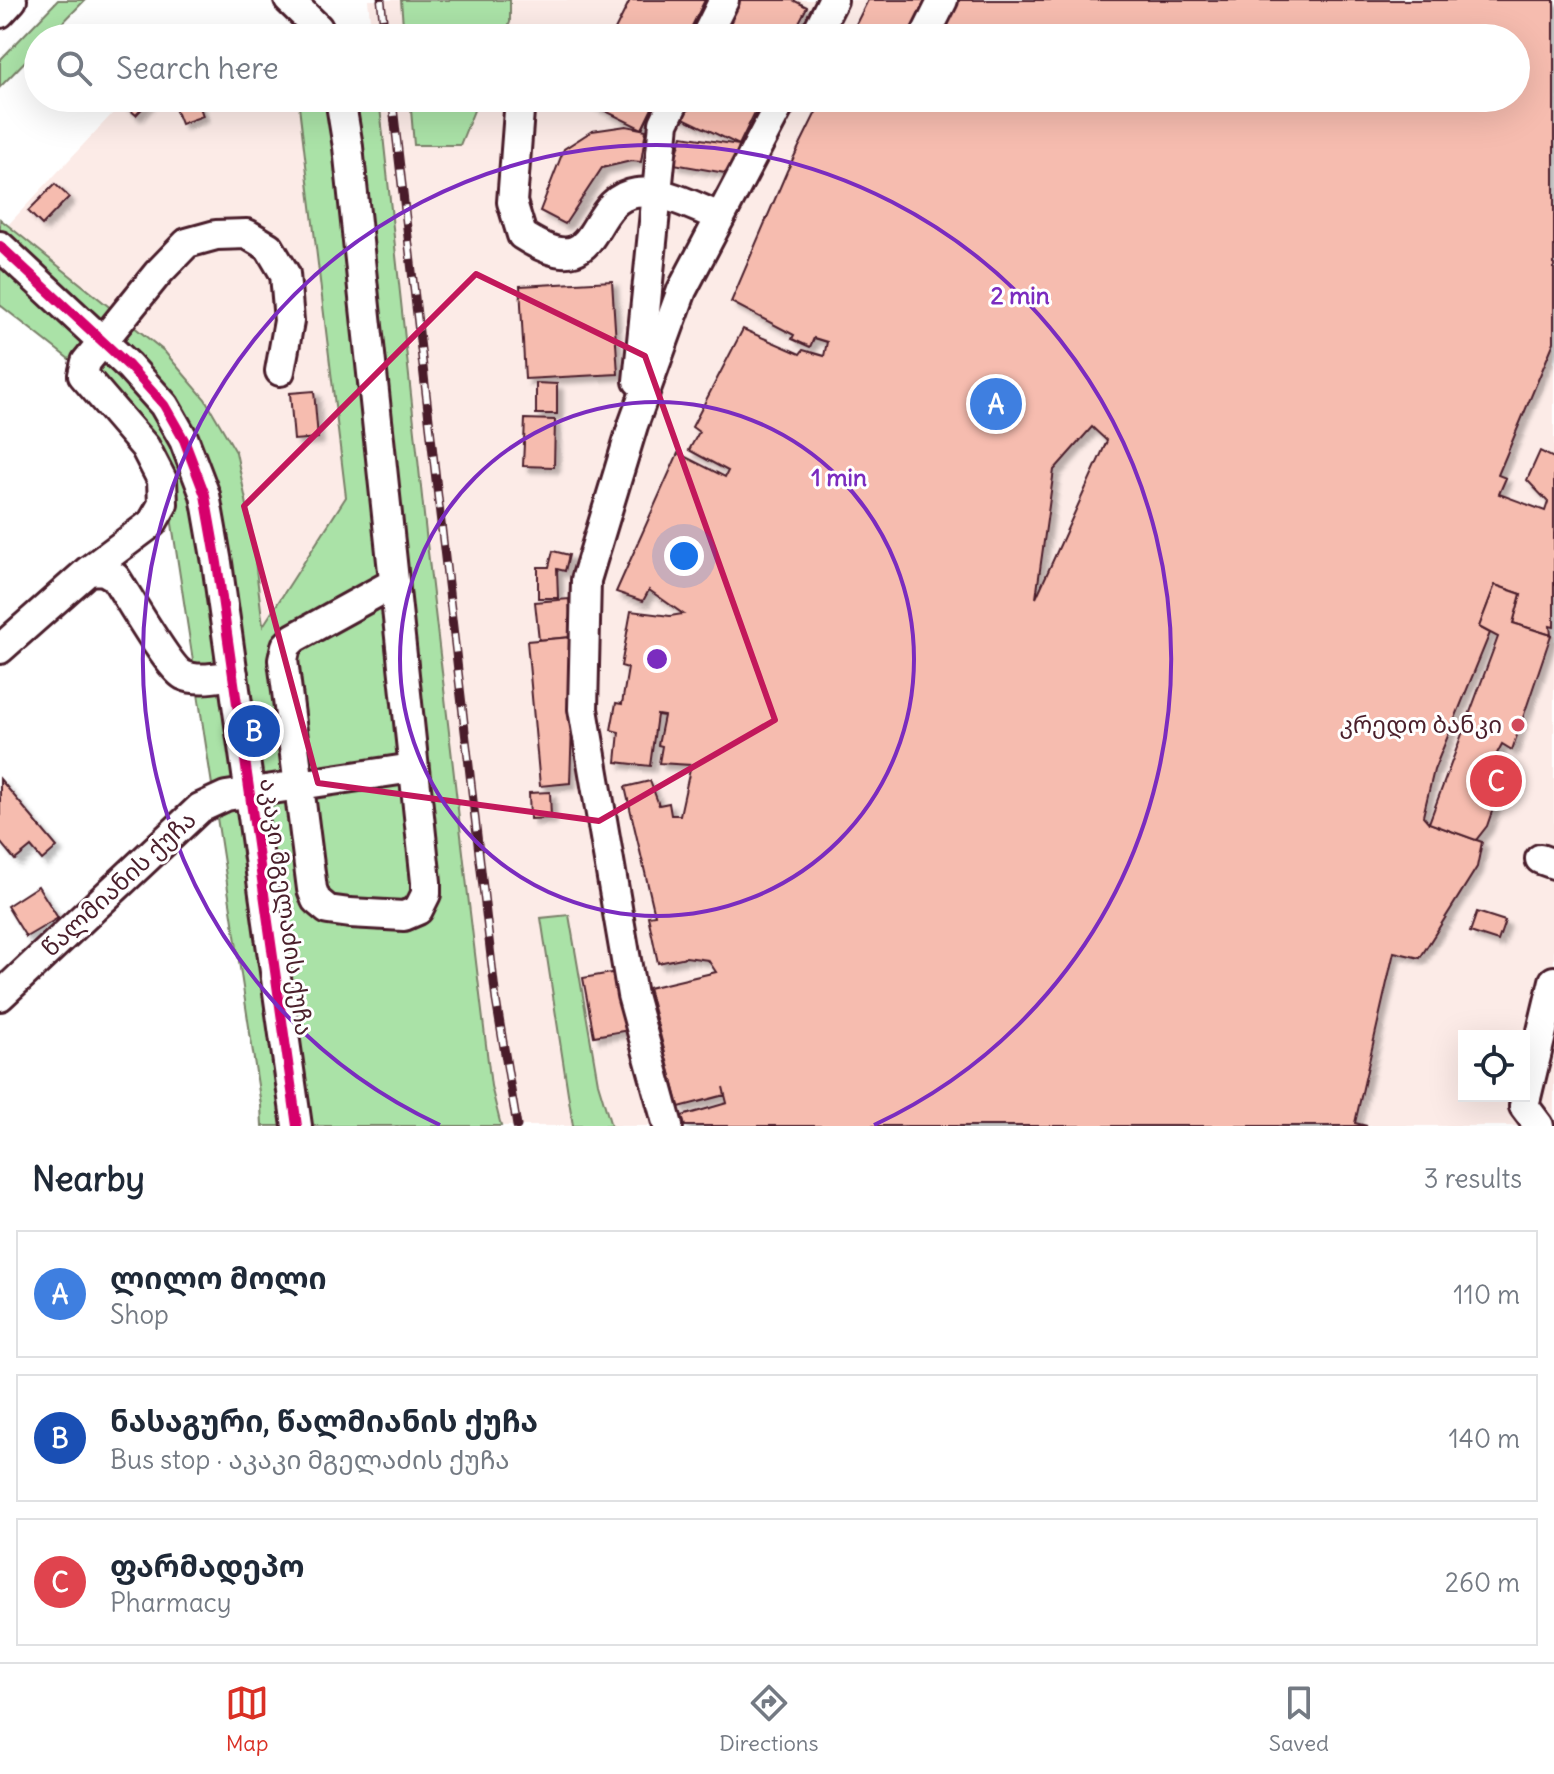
<!DOCTYPE html>
<html lang="en">
<head>
<meta charset="utf-8">
<style>
	:root { --surface:#fff; --page:#f2f2f3; --text:#1f2937; --muted:#747a83; --line:#e0e1e3; --accent:#d93025 }
	body { margin:0; font-family:Delius,"Noto Sans Georgian",sans-serif; background:var(--page); color:var(--text) }
	.controls { position:absolute; right:24px; bottom:24px; display:grid; overflow:hidden; border-radius:0px; box-shadow:0 8px 32px #0002 }
	.controls button { width:72px; height:72px; display:grid; place-items:center; padding:0; border:0; border-bottom:2px solid var(--line); background:var(--surface); color:var(--text); font:40px sans-serif }
	.you { position:absolute; left:684px; top:556px; width:28px; height:28px; margin:-20px; border:6px solid #fff; border-radius:50%; background:#1a73e8; box-shadow:0 0 0 12px #1a73e833 }
	.badge { display:grid; place-items:center; width:52px; height:52px; border-radius:50%; background:var(--accent); color:#fff; font-size:26px; font-weight:700 }
	.pin { position:absolute; translate:-50% -50%; border:4px solid #fff; box-shadow:0 2px 8px #0006 }
	.list { margin:0; padding:0; list-style:none }
	h2 { display:flex; justify-content:space-between; align-items:center; height:104px; margin:0; padding:0 32px; font-size:34px }
	h2 small { font-size:26px; font-weight:400; color:var(--muted) }
	.list li { display:grid; grid-template-columns:52px 1fr auto; gap:24px; align-items:center; box-sizing:border-box; height:128px; margin:0 16px 16px; padding:0 16px; border:2px solid var(--line); border-radius:0px }
	.list b { display:block; font-size:30px; white-space:nowrap }
	.list p { margin:0; font-size:26px; white-space:nowrap; color:var(--muted) }
	.list em { font-size:26px; font-style:normal; color:var(--muted) }
	.icon { flex:none; width:44px; height:44px; fill:none; stroke:currentColor; stroke-width:2; stroke-linecap:round; stroke-linejoin:round }
	.map { position:relative; flex:none; width:1554px; height:1126px; overflow:hidden }
	.search { position:absolute; background:var(--surface); box-shadow:0 8px 32px #0002; left:24px; right:24px; top:24px; height:88px; display:flex; align-items:center; gap:20px; box-sizing:border-box; padding:0 28px; border-radius:44px; color:var(--muted); font-size:30px }
	.sheet { height:536px; background:var(--surface) }
	nav { display:flex; justify-content:space-around; align-items:center; box-sizing:border-box; height:112px; border-top:2px solid var(--line); background:var(--surface); font-size:22px; color:var(--muted) }
	nav a { display:grid; justify-items:center; gap:4px }
	nav .on { color:var(--accent) }
	.map>svg:first-child { display:block }
	.built { fill:#fcebe7; fill-rule:evenodd }
	.green { fill:#aae2a7; stroke:#7a8069; stroke-width:2 }
	.building { fill:#f6bcaf; stroke:#4a1f2b; stroke-width:2; fill-rule:evenodd; filter:url(#shadow) }
	.lines { fill:none; stroke-linecap:round; stroke-linejoin:round }
	.minor-casing { stroke:#4a1f2b; stroke-width:34 }
	.minor { stroke:#fff; stroke-width:28 }
	.rail-casing { stroke:#4a1f2b; stroke-width:9 }
	.rail { stroke:#fff; stroke-width:6; stroke-dasharray:18; stroke-linecap:butt }
	.cycleway-casing { stroke:#fff; stroke-width:15 }
	.cycleway { stroke:#d6006c; stroke-width:10 }
	.marked { fill:none; stroke:#c2185b; stroke-width:6; stroke-linejoin:round }
	.ring { fill:none; stroke:#7b2cbf; stroke-width:4 }
	.poi-dot { fill:#d1495b; stroke:#fff; stroke-width:3 }
	.labels { text-anchor:middle; stroke-width:6; stroke-linejoin:round; paint-order:stroke }
	.poi-label { font-size:24px; fill:#4a1f2b; stroke:#fff; text-anchor:end }
	.street-label { font-size:24px; fill:#4a1f2b; stroke:#fff }
	.centre { fill:#7b2cbf; stroke:#fff; stroke-width:4 }
	.ring-label { font-size:24px; text-anchor:middle; font-weight:bold; fill:#7b2cbf; stroke:#fff; stroke-width:6; stroke-linejoin:round; paint-order:stroke }
</style>
</head>
<body>
<div class="map">
<svg width="1554" height="1126" viewBox="0 0 1554 1126">
	<defs>
		<filter id="shadow"><feDropShadow dx="5.5" dy="5.5" stdDeviation="2" flood-color="#0004"/></filter>
	</defs>
	<rect width="100%" height="100%" fill="#fff"/>
	<filter id="ink" filterUnits="userSpaceOnUse"><feTurbulence type="fractalNoise" baseFrequency=".0125" numOctaves="2"/><feDisplacementMap in="SourceGraphic" scale="16" xChannelSelector="R" yChannelSelector="G"/><feConvolveMatrix kernelMatrix="1 2 1 2 8 2 1 2 1" color-interpolation-filters="sRGB"/></filter>
	<g filter="url(#ink)">
		<!-- built -->
		<g class="built">
			<path d="M 368,0 L 401,0 L 404,38 L 372,38 Z"/>
			<path d="M 510,0 L 1554,0 L 1554,1126 L 501,1126 L 491,1086 L 469,904 L 427,543 L 379,98 L 410,98 L 414,145 L 460,145 L 479,98 L 1516,98 L 1516,38 L 504,38 L 510,22 ZM 1464,1036 L 1524,1036 L 1524,1096 L 1464,1096 Z"/>
			<path d="M 127,98 L 202,98 L 205,110 L 298,98 L 346,497 L 263,627 L 250,520 L 236,452 L 205,399 L 164,351 L 8,225 Z"/>
		</g>
		<!-- green -->
		<g class="green">
			<path d="M 58,0 L 85,0 L 48,38 L 38,38 L 38,48 L 0,87 L 0,60 Z"/>
			<path d="M 401,0 L 510,0 L 510,22 L 504,38 L 404,38 Z"/>
			<path d="M 298,98 L 379,98 L 427,543 L 469,904 L 491,1086 L 501,1126 L 262,1126 L 261,1105 L 165,478 L 79,367 L 0,305 L 0,219 L 164,351 L 205,399 L 236,452 L 250,520 L 263,626 L 346,497 Z"/>
			<path d="M 410,98 L 479,98 L 460,145 L 414,145 Z"/>
			<path d="M 569,915 L 598,1083 L 611,1126 L 573,1126 L 541,918 Z"/>
		</g>
		<!-- building -->
		<g class="building">
			<path d="M 630,0 L 705,0 L 686,38 L 611,38 Z"/>
			<path d="M 731,0 L 793,0 L 807,7 L 791,38 L 713,38 Z"/>
			<path d="M 868,0 L 1554,0 L 1554,342 L 1498,475 L 1506,478 L 1499,494 L 1545,511 L 1548,502 L 1527,480 L 1540,451 L 1554,458 L 1554,627 L 1550,626 L 1551,635 L 1513,623 L 1521,594 L 1495,585 L 1479,627 L 1490,633 L 1434,770 L 1423,816 L 1429,823 L 1482,842 L 1477,867 L 1420,958 L 1394,952 L 1355,1123 L 1367,1126 L 685,1126 L 682,1116 L 727,1103 L 723,1087 L 725,1095 L 679,1107 L 648,988 L 716,972 L 708,960 L 686,957 L 658,963 L 648,916 L 655,915 L 625,787 L 650,781 L 659,805 L 669,803 L 671,815 L 680,815 L 691,765 L 659,763 L 662,746 L 658,745 L 664,716 L 657,715 L 650,766 L 616,762 L 619,732 L 611,730 L 616,703 L 622,704 L 628,668 L 621,666 L 631,611 L 670,616 L 683,614 L 649,590 L 643,601 L 616,592 L 678,453 L 725,477 L 728,471 L 689,450 L 699,432 L 692,427 L 743,329 L 800,354 L 803,350 L 824,356 L 827,342 L 814,338 L 810,347 L 792,339 L 794,335 L 731,302 L 787,171 L 823,98 L 1516,98 L 1516,38 L 849,38 ZM 1092,427 L 1107,441 L 1036,598 L 1054,470 Z"/>
			<path d="M 123,98 L 152,98 L 136,115 L 120,101 Z"/>
			<path d="M 171,98 L 197,98 L 203,116 L 181,124 Z"/>
			<path d="M 582,98 L 657,98 L 642,129 L 581,99 Z"/>
			<path d="M 683,98 L 762,98 L 739,145 L 675,114 Z"/>
			<path d="M 626,126 L 646,130 L 641,162 L 631,161 L 602,168 L 565,224 L 540,211 L 564,149 L 592,131 Z"/>
			<path d="M 682,136 L 739,145 L 732,172 L 725,173 L 674,164 Z"/>
			<path d="M 55,184 L 69,197 L 42,225 L 28,211 Z"/>
			<path d="M 612,281 L 618,374 L 525,379 L 520,286 Z"/>
			<path d="M 536,383 L 557,384 L 557,414 L 536,414 Z"/>
			<path d="M 314,391 L 318,438 L 294,440 L 290,393 Z"/>
			<path d="M 525,419 L 555,420 L 554,467 L 523,466 Z"/>
			<path d="M 553,551 L 569,555 L 565,571 L 557,569 L 558,598 L 538,598 L 538,567 L 549,567 Z"/>
			<path d="M 1495,585 L 1521,594 L 1513,623 L 1551,635 L 1512,750 L 1502,744 L 1491,765 L 1501,772 L 1498,794 L 1487,826 L 1476,840 L 1429,823 L 1498,637 L 1479,627 Z"/>
			<path d="M 569,599 L 572,637 L 539,640 L 535,602 Z"/>
			<path d="M 572,637 L 575,638 L 570,783 L 540,786 L 527,641 Z"/>
			<path d="M 0,779 L 57,847 L 42,860 L 31,847 L 15,860 L 0,842 Z"/>
			<path d="M 550,792 L 551,818 L 530,819 L 529,793 Z"/>
			<path d="M 38,886 L 58,918 L 26,937 L 7,906 Z"/>
			<path d="M 1477,912 L 1505,921 L 1498,941 L 1470,932 Z"/>
			<path d="M 617,972 L 629,1030 L 594,1036 L 583,978 Z"/>
		</g>
		<g class="lines">
			<defs>
				<g id="minor">
					<path d="M 289,0 L 318,28 L 322,38"/>
					<path d="M 0,13 L 12,0"/>
					<path d="M 705,38 L 724,0"/>
					<path d="M 814,38 L 833,0"/>
					<path d="M 924,38 L 943,0"/>
					<path d="M 340,98 L 348,147 L 426,882 L 426,894 L 418,910 L 404,916 L 350,913 L 328,910 L 316,900 L 312,889 L 283,660 L 286,646 L 294,638 L 394,583"/>
					<path d="M 520,98 L 512,202 L 522,235 C 605,289 584,200 636,193 C 664,189 694,207 720,217"/>
					<path d="M 0,246 L 129,366 L 164,405 L 184,440 L 205,495 L 217,563 L 297,1126"/>
					<path d="M 638,381 L 664,123 L 676,98"/>
					<path d="M 88,571 L 152,523 L 163,504 L 162,480 L 145,447 L 83,375 L 86,362 L 158,273 L 187,243 L 216,235 L 247,234 L 269,247 L 285,274 L 289,321 L 280,371"/>
					<path d="M 0,649 L 88,571 L 103,570 L 115,577 C 127,595 169,668 183,675 C 198,682 217,677 233,675"/>
					<path d="M 1540,859 L 1554,864"/>
					<path d="M 0,996 L 200,808 L 226,796 L 413,768"/>
					<path d="M 668,1126 L 632,995 L 583,709 L 586,580 L 633,425 L 682,290 L 783,98"/>
					<path d="M 1539,1126 L 1524,1106 L 1554,981"/>
				</g>
			</defs>
			<!-- minor casing -->
			<use href="#minor" class="minor-casing"/>
			<!-- minor -->
			<use href="#minor" class="minor"/>
			<defs>
				<g id="rail">
					<path d="M 381,0 L 385,38"/>
					<path d="M 392,98 L 496,1000 L 517,1126"/>
				</g>
			</defs>
			<!-- rail casing -->
			<use href="#rail" class="rail-casing"/>
			<!-- rail -->
			<use href="#rail" class="rail"/>
			<defs>
				<path id="cycleway" d="M 0,246 L 129,366 L 164,405 L 184,440 L 205,495 L 217,563 L 297,1126"/>
			</defs>
			<!-- cycleway casing -->
			<use href="#cycleway" class="cycleway-casing"/>
			<!-- cycleway -->
			<use href="#cycleway" class="cycleway"/>
		</g>
	</g>
	<!-- marked area -->
	<path class="marked" d="M 476,274 L 645,356 L 775,720 L 599,821 L 318,783 L 244,506 Z"/>
	<!-- distance rings -->
	<g class="ring">
		<circle cx="657" cy="659" r="257"/>
		<path d="M440 1125A514 514 0 1 1 874 1125"/>
	</g>
	<!-- markers -->
	<circle class="poi-dot" cx="1518" cy="725" r="8"/>
	<g class="labels">
		<!-- poi labels -->
		<g class="poi-label">
			<text x="1502" y="733">კრედო ბანკი</text>
		</g>
		<!-- street labels -->
		<g class="street-label">
			<text transform="translate(119 884) rotate(-43)" y="8">წალმიანის ქუჩა</text>
			<text transform="translate(286 907) rotate(82)" y="8">აკაკი მგელაძის ქუჩა</text>
		</g>
	</g>
	<circle cx="657" cy="659" r="12" class="centre"/>
	<g class="ring-label">
		<text x="1020" y="304">2 min</text>
		<text x="839" y="486">1 min</text>
	</g>
</svg>
<div class="controls">
<button><svg class="icon" aria-label="locate" viewBox="0 0 24 24"><circle cx="12" cy="12" r="6"/><path d="M12 2v4M12 18v4M2 12h4M18 12h4"/></svg></button>
</div>
<div class="you"></div>
<div class="pin badge" style="left:996px;top:404px;background:#3f7fe0">A</div>
<div class="pin badge" style="left:254px;top:731px;background:#1a4fb4">B</div>
<div class="pin badge" style="left:1496px;top:781px;background:#e0444e">C</div>
<div class="search"><svg class="icon" aria-label="search" viewBox="0 0 24 24"><circle cx="10" cy="10" r="6"/><path d="M15 15l6 6"/></svg>Search here</div>
</div>
<section class="sheet">
<h2>Nearby<small>3 results</small></h2>
<ul class="list">
<li><span class="badge" style="background:#3f7fe0">A</span><div><b>ლილო მოლი</b><p>Shop</p></div><em>110 m</em></li>
<li><span class="badge" style="background:#1a4fb4">B</span><div><b>ნასაგური, წალმიანის ქუჩა</b><p>Bus stop · აკაკი მგელაძის ქუჩა</p></div><em>140 m</em></li>
<li><span class="badge" style="background:#e0444e">C</span><div><b>ფარმადეპო</b><p>Pharmacy</p></div><em>260 m</em></li>
</ul>
</section>
<nav>
<a class="on"><svg class="icon" aria-label="map" viewBox="0 0 24 24"><path d="M3 6l6-2 6 2 6-2v14l-6 2-6-2-6 2zM9 4v14M15 6v14"/></svg>Map</a>
<a><svg class="icon" aria-label="directions" viewBox="0 0 24 24"><path d="M12 3l9 9-9 9-9-9zM9 14v-3h6M13 9l2 2-2 2"/></svg>Directions</a>
<a><svg class="icon" aria-label="saved" viewBox="0 0 24 24"><path d="M7 4h10v16l-5-4-5 4z"/></svg>Saved</a>
</nav>
</body>
</html>
